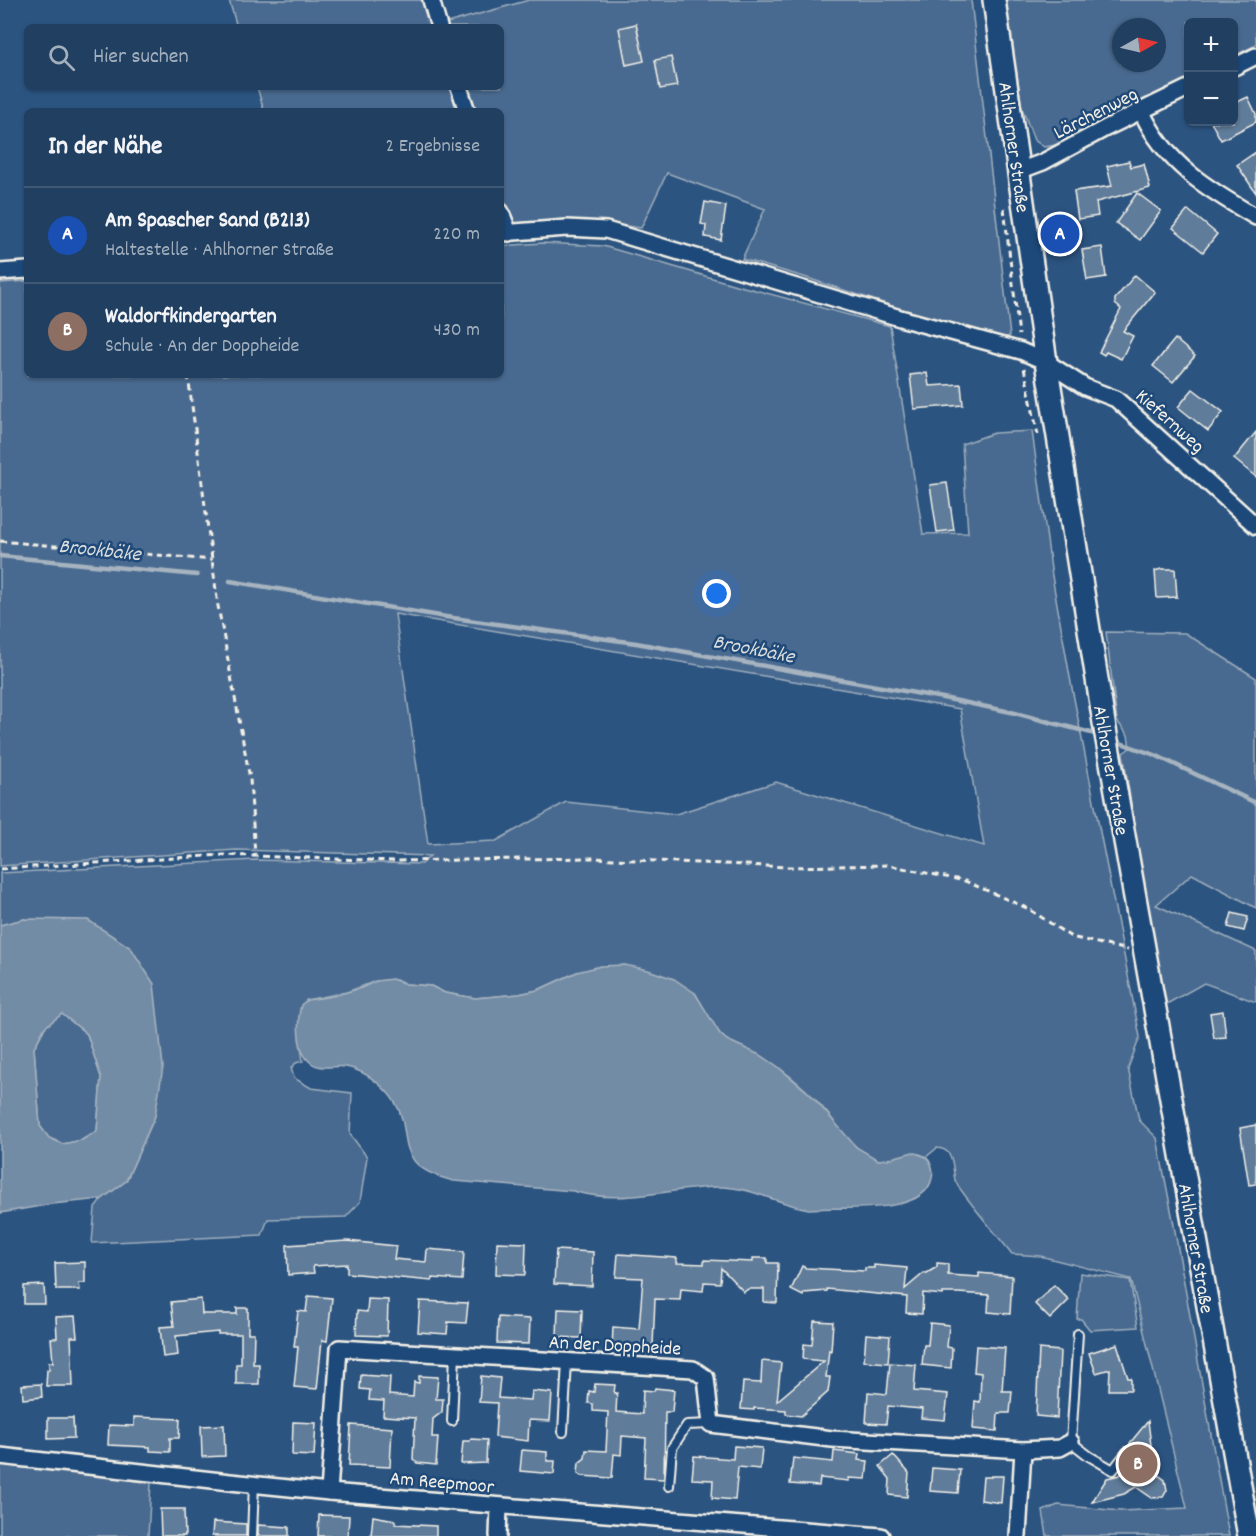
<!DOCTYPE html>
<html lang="de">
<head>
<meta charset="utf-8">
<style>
	:root { --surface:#213f61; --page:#2d4a6a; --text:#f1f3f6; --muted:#a2afbd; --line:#3e5876; --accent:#ea580c }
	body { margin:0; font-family:Dekko,sans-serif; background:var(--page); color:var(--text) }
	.controls { position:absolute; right:18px; top:18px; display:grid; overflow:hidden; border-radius:9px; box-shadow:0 2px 4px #0004 }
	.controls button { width:54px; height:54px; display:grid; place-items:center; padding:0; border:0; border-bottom:2px solid var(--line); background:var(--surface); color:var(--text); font:30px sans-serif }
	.compass { position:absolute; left:1112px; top:18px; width:54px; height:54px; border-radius:50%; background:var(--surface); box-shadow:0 2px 4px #0004; rotate:82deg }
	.you { position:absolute; left:717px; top:594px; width:21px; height:21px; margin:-15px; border:4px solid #fff; border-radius:50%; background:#1a73e8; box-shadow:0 0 0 9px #1a73e833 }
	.badge { display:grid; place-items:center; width:39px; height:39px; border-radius:50%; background:var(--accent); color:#fff; font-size:20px; font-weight:700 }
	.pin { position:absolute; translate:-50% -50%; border:3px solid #fff; box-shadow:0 2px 6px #0006 }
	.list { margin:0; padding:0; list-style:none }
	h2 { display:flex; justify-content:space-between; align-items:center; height:78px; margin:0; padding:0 24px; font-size:26px }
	h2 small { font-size:20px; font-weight:400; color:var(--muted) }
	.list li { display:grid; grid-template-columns:39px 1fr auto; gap:18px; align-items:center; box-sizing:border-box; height:96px; padding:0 24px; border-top:2px solid var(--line) }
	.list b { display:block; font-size:22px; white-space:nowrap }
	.list p { margin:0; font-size:20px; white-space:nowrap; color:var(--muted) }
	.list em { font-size:20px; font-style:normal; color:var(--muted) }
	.icon { flex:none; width:33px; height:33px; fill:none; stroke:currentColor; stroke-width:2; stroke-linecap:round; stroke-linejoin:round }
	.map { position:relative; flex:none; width:1256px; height:1536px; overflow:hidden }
	.search { position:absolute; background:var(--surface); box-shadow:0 2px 4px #0004; left:24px; top:24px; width:480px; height:66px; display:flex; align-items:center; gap:15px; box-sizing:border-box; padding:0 21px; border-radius:9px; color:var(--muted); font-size:22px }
	.panel { position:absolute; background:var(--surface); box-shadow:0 2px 4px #0004; left:24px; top:108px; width:480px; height:270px; border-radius:9px }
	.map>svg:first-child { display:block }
	.green { fill:#496b90; stroke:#9eaebc; stroke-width:1.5; fill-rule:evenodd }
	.water { fill:#738ca6; stroke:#a7b4c0; stroke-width:1.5; fill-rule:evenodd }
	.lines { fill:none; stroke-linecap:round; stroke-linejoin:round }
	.stream { stroke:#a7b4c0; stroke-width:4.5 }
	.building { fill:#5e7b9a; stroke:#f4f1e8; stroke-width:1.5 }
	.lane-casing { stroke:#f4f1e8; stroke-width:12 }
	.street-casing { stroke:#f4f1e8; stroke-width:20 }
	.secondary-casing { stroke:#f4f1e8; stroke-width:26 }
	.path { stroke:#f4f1e8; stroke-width:3; stroke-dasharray:6 4.5; stroke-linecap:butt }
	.lane { stroke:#1f4a7a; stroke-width:8 }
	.street { stroke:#1f4a7a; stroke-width:15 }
	.secondary { stroke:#1f4a7a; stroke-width:21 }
	.labels { text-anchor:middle; stroke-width:5; stroke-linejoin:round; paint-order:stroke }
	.street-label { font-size:20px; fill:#f4f1e8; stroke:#1f4a7a }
	.water-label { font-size:21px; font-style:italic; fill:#dadddb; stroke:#1f4a7a }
</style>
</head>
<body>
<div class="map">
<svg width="1256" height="1536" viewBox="0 0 1256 1536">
	<rect width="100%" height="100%" fill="#2c5481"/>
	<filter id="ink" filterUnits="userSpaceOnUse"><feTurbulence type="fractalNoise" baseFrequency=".0167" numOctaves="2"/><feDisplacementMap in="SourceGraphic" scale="12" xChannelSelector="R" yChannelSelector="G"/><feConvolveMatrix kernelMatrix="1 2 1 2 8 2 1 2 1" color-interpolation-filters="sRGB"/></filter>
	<g filter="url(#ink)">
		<!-- green -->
		<g class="green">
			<path d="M 229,0 L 426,0 L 434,27 L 237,27 Z"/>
			<path d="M 529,0 L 971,0 L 1010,336 L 996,340 L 804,277 L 742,259 L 765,209 L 667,173 L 641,228 L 604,223 L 512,223 L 501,190 L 501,111 L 475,111 L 468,87 L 501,87 L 501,27 L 448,27 L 447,23 Z"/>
			<path d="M 1005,0 L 1256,0 L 1256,45 L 1234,56 L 1234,22 L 1188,22 L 1188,79 L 1062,144 L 1044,147 L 1034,140 L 1022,108 ZM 1121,27 L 1157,27 L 1157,63 L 1121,63 Z"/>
			<path d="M 257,87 L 454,87 L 462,111 L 264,111 Z"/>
			<path d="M 542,243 L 603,246 L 736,285 L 890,326 L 923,534 L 968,533 L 962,444 L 994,433 L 1032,431 L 1052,576 L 1071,683 L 1140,1037 L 1128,1068 L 1139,1120 L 1157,1138 L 1173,1220 L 1229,1536 L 1047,1536 L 1043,1511 L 1058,1505 L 1120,1511 L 1187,1508 L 1131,1279 L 1040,1256 L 1012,1254 C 1003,1242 957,1189 955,1180 C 952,1167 955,1149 937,1148 L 926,1157 C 907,1146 890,1166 873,1158 C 852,1148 842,1131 828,1114 C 814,1096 796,1080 778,1067 C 761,1054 736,1051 722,1036 C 711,1024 703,1006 695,993 L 577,972 L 538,990 L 519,994 L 475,998 L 445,993 L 431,986 L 406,984 L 398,980 L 376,981 L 347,992 L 307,1000 L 300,1040 L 303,1061 L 296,1063 L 291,1068 L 294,1078 L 311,1088 L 352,1093 L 350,1134 L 367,1157 L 360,1202 L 346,1217 L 268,1219 L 262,1235 L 92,1243 L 95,1208 L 102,1199 L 126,1181 L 155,1116 L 24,919 L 0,925 L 0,873 L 255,860 L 422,864 L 430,856 L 236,850 L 0,866 L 0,283 L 27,281 L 27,375 L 501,375 L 501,246 ZM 395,614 L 960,709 L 984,846 L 776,782 L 676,814 L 566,802 L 496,841 L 428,844 Z"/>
			<path d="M 1106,632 L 1185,633 L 1256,678 L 1256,908 L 1192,874 L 1156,905 L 1256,951 L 1256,1002 L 1204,983 L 1163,1006 L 1123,753 L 1130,748 L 1128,735 L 1117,721 Z"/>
			<path d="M 62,1014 L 87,1034 L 101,1077 L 97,1131 L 82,1140 L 63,1144 L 49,1138 L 40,1126 L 34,1048 L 45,1027 Z"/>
			<path d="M 1080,1273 L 1130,1280 L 1138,1327 L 1090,1330 L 1081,1319 L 1077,1319 Z"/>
			<path d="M 0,1461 L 151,1483 L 148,1536 L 0,1536 Z"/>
		</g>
		<!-- water -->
		<g class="water">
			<path d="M 24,919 L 88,920 L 131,948 L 154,984 L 163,1067 L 155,1116 L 126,1181 L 102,1199 L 52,1204 L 0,1213 L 0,925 ZM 62,1014 L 87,1034 L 101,1077 L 97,1131 L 82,1140 L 63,1144 L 49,1138 L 40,1126 L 34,1048 L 45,1027 Z"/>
			<path d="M 625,965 L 648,970 L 674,979 L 695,993 L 720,1034 L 727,1040 L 762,1056 L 777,1066 L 811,1095 L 856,1147 L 878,1160 L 888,1159 L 913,1152 L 926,1157 C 932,1163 934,1170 932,1178 C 925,1217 839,1206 809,1209 C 778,1204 751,1187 720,1187 C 671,1187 621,1206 573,1191 L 454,1181 C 383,1164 421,1130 388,1093 C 377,1081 362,1070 346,1067 C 335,1065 320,1071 310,1062 C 296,1051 297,1020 301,1005 L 307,1000 L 333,996 L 361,988 L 376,981 L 392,979 L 406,984 L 431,986 L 445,993 L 475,998 L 519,994 L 538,990 L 577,972 L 601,966 Z"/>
		</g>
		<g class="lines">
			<!-- stream -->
			<g class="stream">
				<path d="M 0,556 L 197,575"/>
				<path d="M 230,581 L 446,617 L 636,643 L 943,698 L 1011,712 L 1099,735"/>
				<path d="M 1112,740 L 1155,755 L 1256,803"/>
			</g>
		</g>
		<!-- building -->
		<g class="building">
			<path d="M 636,24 L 644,61 L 626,65 L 619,28 Z"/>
			<path d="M 671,57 L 677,86 L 660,89 L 655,60 Z"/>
			<path d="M 1248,97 L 1256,114 L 1256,122 L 1221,140 L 1211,122 L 1233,122 L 1233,104 Z"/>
			<path d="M 1256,152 L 1256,193 L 1237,165 Z"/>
			<path d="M 1129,161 L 1131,167 L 1144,164 L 1150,188 L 1096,202 L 1098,216 L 1078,219 L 1074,191 L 1112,186 L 1107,166 Z"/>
			<path d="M 1137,193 L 1161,211 L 1140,240 L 1116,223 Z"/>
			<path d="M 705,202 L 726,206 L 721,240 L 705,237 L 706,225 L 701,224 Z"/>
			<path d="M 1188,210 L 1217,234 L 1203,252 L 1173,228 Z"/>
			<path d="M 1102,247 L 1106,277 L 1087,280 L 1082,250 Z"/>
			<path d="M 1135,275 L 1155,292 L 1123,331 L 1133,336 L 1121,359 L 1106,352 L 1104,355 L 1099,352 L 1121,309 L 1115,304 L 1115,299 Z"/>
			<path d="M 1175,339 L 1195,356 L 1173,382 L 1153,366 Z"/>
			<path d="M 927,373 L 929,386 L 961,384 L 963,405 L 914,409 L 910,375 Z"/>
			<path d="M 1193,389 L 1223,412 L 1208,431 L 1178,407 Z"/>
			<path d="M 1256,432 L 1256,477 L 1234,459 Z"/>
			<path d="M 947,483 L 954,530 L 937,532 L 930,485 Z"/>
			<path d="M 1161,569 L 1175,569 L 1177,597 L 1157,598 L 1155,571 Z"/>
			<path d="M 1232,913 L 1248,917 L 1244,931 L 1228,927 Z"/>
			<path d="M 1223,1011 L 1226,1037 L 1214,1038 L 1210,1013 Z"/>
			<path d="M 1256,1125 L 1256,1184 L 1249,1185 L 1240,1128 Z"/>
			<path d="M 347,1241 L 396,1246 L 394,1259 L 426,1262 L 427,1249 L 464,1252 L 462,1280 L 432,1278 L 432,1281 L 347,1273 L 347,1264 L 313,1266 L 314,1273 L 288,1275 L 287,1245 Z"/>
			<path d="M 497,1242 L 526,1243 L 525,1275 L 496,1274 Z"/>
			<path d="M 556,1250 L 593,1252 L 592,1286 L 554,1284 Z"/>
			<path d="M 618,1254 L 677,1258 L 677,1263 L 704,1264 L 704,1260 L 753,1262 L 753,1258 L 767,1258 L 767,1263 L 778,1263 L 777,1303 L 764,1302 L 764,1289 L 748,1289 L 744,1292 L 721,1268 L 720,1283 L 704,1282 L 703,1291 L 681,1289 L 680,1300 L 655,1299 L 653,1345 L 639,1344 L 638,1350 L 612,1349 L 613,1327 L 639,1329 L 643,1278 L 616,1277 Z"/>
			<path d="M 85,1262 L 85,1283 L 79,1283 L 80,1290 L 56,1290 L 55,1263 Z"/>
			<path d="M 937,1263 L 948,1264 L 948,1275 L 979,1277 L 979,1273 L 1012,1276 L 1010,1314 L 988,1312 L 989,1295 L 958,1293 L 943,1293 L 943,1295 L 923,1293 L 922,1314 L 906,1313 L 907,1297 L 827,1289 L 827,1291 L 804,1293 L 803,1296 L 791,1290 L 802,1266 L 806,1268 L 865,1271 L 865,1268 L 874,1268 L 874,1265 L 907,1268 L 905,1289 L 924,1273 L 927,1273 L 937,1267 Z"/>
			<path d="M 44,1285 L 45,1304 L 24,1304 L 24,1286 Z"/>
			<path d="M 1054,1285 L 1069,1300 L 1050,1319 L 1035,1304 Z"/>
			<path d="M 308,1296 L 332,1298 L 327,1341 L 322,1340 L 317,1389 L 294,1387 L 298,1347 L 294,1347 L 298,1311 L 306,1312 Z"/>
			<path d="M 201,1299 L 202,1314 L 237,1314 L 237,1308 L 248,1308 L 248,1333 L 254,1333 L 253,1364 L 259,1364 L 259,1384 L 236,1384 L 236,1364 L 241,1364 L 241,1334 L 218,1334 L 218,1332 L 176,1336 L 178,1355 L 163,1357 L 160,1327 L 174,1326 L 171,1302 Z"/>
			<path d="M 368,1299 L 388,1300 L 387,1336 L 356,1335 L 357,1311 L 367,1312 Z"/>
			<path d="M 420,1301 L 468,1303 L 466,1323 L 448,1322 L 447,1334 L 418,1332 Z"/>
			<path d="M 558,1309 L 582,1310 L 581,1338 L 557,1337 Z"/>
			<path d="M 75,1316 L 77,1337 L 71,1337 L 73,1386 L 46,1386 L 47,1370 L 49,1370 L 49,1362 L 53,1362 L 51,1338 L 57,1338 L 56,1317 Z"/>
			<path d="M 498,1317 L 530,1319 L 529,1344 L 497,1343 Z"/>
			<path d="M 814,1321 L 833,1322 L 831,1351 L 829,1350 L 826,1377 L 830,1377 L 828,1392 L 801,1416 L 786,1414 L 786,1410 L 754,1408 L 754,1410 L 741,1409 L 743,1382 L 761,1383 L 762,1361 L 781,1363 L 777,1401 L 824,1361 L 803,1359 L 804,1344 L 812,1345 Z"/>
			<path d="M 930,1323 L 949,1325 L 947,1347 L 952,1348 L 951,1368 L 922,1365 L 924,1345 L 928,1345 Z"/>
			<path d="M 866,1334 L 890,1336 L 888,1363 L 864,1361 Z"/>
			<path d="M 1117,1344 L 1128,1378 L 1131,1378 L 1131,1390 L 1109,1390 L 1110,1369 L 1096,1373 L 1089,1353 Z"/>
			<path d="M 976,1346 L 1005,1348 L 1002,1391 L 1012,1391 L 1010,1413 L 998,1413 L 997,1431 L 973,1429 L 975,1401 L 980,1402 L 981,1373 L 974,1372 Z"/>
			<path d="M 1039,1349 L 1060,1351 L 1057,1418 L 1036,1416 Z"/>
			<path d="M 890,1363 L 916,1365 L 914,1391 L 948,1394 L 945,1420 L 921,1418 L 922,1409 L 888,1406 L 886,1424 L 866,1423 L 868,1392 L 887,1394 Z"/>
			<path d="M 361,1375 L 390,1377 L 389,1395 L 413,1397 L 414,1382 L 419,1383 L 419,1376 L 438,1377 L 436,1399 L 443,1399 L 442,1412 L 433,1419 L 432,1437 L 438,1437 L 436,1465 L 417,1463 L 413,1459 L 415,1418 L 383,1416 L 384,1401 L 369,1400 L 370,1390 L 360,1389 Z"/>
			<path d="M 481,1376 L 500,1378 L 498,1398 L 531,1400 L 532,1391 L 552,1393 L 550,1421 L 529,1420 L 528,1441 L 495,1437 L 497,1403 L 479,1402 Z"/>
			<path d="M 41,1384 L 42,1397 L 23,1399 L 22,1385 Z"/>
			<path d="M 595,1384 L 615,1385 L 614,1393 L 617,1393 L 616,1412 L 642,1414 L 643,1390 L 654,1391 L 655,1388 L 674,1390 L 672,1412 L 665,1412 L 664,1479 L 644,1478 L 646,1438 L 622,1436 L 621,1455 L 614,1454 L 612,1478 L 581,1476 L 578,1473 L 579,1463 L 585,1458 L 586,1450 L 606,1451 L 608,1412 L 593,1411 L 593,1404 L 588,1403 L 589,1391 L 594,1392 Z"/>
			<path d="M 134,1417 L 180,1419 L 179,1438 L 170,1438 L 170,1452 L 150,1451 L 150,1447 L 108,1445 L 109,1425 L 134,1426 Z"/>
			<path d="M 48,1418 L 73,1418 L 74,1438 L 48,1439 Z"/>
			<path d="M 1148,1421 L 1152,1454 L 1149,1468 L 1165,1480 L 1167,1490 L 1163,1497 L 1152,1498 L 1136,1487 L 1124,1494 L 1092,1502 L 1107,1478 L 1120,1475 L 1133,1456 L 1130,1443 Z"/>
			<path d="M 293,1422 L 316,1423 L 314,1456 L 292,1455 Z"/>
			<path d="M 224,1425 L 225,1456 L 202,1457 L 201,1426 Z"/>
			<path d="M 351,1425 L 392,1428 L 390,1467 L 349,1465 Z"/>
			<path d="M 471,1439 L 487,1440 L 486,1463 L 461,1464 L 463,1441 L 470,1441 Z"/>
			<path d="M 734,1446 L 762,1448 L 760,1469 L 738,1467 L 735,1500 L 712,1498 L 713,1480 L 692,1479 L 694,1456 L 733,1459 Z"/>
			<path d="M 522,1450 L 547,1452 L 547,1461 L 555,1461 L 554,1474 L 520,1471 Z"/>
			<path d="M 834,1451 L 859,1454 L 858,1460 L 868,1461 L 866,1479 L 849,1478 L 849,1481 L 820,1478 L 819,1486 L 790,1484 L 793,1458 L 833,1462 Z"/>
			<path d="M 893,1455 L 909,1473 L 907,1497 L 889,1495 L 890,1479 L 880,1466 Z"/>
			<path d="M 932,1468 L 960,1470 L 958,1493 L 930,1491 Z"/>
			<path d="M 991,1476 L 1003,1476 L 1001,1503 L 981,1500 L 983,1477 L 991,1477 Z"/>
			<path d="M 160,1509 L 184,1509 L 185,1536 L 161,1536 Z"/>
			<path d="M 319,1515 L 349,1516 L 348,1536 L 318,1536 Z"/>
			<path d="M 373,1516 L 395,1520 L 395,1524 L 436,1526 L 436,1536 L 371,1536 Z"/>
			<path d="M 213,1522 L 246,1524 L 246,1536 L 212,1536 Z"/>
			<path d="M 258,1525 L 289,1527 L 289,1536 L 258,1536 Z"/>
		</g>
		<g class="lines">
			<defs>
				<g id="lane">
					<path d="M 1078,1334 L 1071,1442 L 1089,1456 L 1113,1470 L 1127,1452"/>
					<path d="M 452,1421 L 455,1355"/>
					<path d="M 563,1432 L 567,1362"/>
					<path d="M 669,1486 L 672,1448 L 687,1425 L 711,1424"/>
					<path d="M 252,1536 L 254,1483"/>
				</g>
				<g id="street">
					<path d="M 431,0 L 439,27"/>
					<path d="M 1234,67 L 1256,56"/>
					<path d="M 459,87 L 467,111"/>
					<path d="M 1142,112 C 1165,164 1209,190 1256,217"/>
					<path d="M 1019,171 L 1043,162 L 1106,128 L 1188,88"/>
					<path d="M 501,212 L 509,233"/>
					<path d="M 501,233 L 567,228 L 606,230 L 900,318 L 1021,351 L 1046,362 L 1085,387 L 1116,399 L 1256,526"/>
					<path d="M 0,272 L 27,270"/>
					<path d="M 0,1456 L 230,1482 L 329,1492 L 881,1536"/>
					<path d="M 329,1492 L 339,1348 L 693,1369 L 706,1378 L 711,1424 L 832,1439 L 1023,1450 L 1060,1448 L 1071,1442"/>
					<path d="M 498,1536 L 499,1507"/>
					<path d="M 1018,1536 L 1023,1450"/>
				</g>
				<path id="secondary" d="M 994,0 L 1046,362 L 1105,729 L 1249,1536"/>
			</defs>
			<!-- lane casing -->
			<use href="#lane" class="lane-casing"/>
			<!-- street casing -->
			<use href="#street" class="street-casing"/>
			<!-- secondary casing -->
			<use href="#secondary" class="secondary-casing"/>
			<!-- path -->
			<g class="path">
				<path d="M 1004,208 L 1019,335"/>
				<path d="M 1024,368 L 1038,435"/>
				<path d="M 188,375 L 218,606 L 250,779 L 255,855"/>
				<path d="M 0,541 L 212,560"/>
				<path d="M 0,869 L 223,855 L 395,861 L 591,858 L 788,867 L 888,865 L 965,881 L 1029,909 L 1071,937 L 1128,950"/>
			</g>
			<!-- lane -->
			<use href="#lane" class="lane"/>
			<!-- street -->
			<use href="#street" class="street"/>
			<!-- secondary -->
			<use href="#secondary" class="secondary"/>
		</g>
	</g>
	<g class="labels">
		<!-- street labels -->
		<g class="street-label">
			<text transform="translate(1095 112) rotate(-27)" y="7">Lärchenweg</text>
			<text transform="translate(1015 147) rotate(82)" y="7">Ahlhorner Straße</text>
			<text transform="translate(1171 420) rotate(42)" y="7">Kiefernweg</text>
			<text transform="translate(1112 770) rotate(80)" y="7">Ahlhorner Straße</text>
			<text transform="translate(1197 1248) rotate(80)" y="7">Ahlhorner Straße</text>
			<text transform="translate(615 1344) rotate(3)" y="7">An der Doppheide</text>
			<text transform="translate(442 1481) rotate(5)" y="7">Am Reepmoor</text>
		</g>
		<!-- water labels -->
		<g class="water-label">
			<text transform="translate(100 549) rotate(6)" y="7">Brookbäke</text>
			<text transform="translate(754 648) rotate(11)" y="7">Brookbäke</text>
		</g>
	</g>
</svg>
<div class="controls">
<button>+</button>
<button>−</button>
</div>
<svg class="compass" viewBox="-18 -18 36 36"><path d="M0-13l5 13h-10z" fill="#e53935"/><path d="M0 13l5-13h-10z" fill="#a2afbd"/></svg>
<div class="you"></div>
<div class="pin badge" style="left:1060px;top:234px;background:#1a4fb4">A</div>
<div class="pin badge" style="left:1138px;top:1464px;background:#8d6e63">B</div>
<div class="search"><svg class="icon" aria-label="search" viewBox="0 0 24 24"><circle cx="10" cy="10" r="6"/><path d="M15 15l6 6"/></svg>Hier suchen</div>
<section class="panel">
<h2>In der Nähe<small>2 Ergebnisse</small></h2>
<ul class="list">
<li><span class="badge" style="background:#1a4fb4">A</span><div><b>Am Spascher Sand (B213)</b><p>Haltestelle · Ahlhorner Straße</p></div><em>220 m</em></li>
<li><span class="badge" style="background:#8d6e63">B</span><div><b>Waldorfkindergarten</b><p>Schule · An der Doppheide</p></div><em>430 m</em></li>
</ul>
</section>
</div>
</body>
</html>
